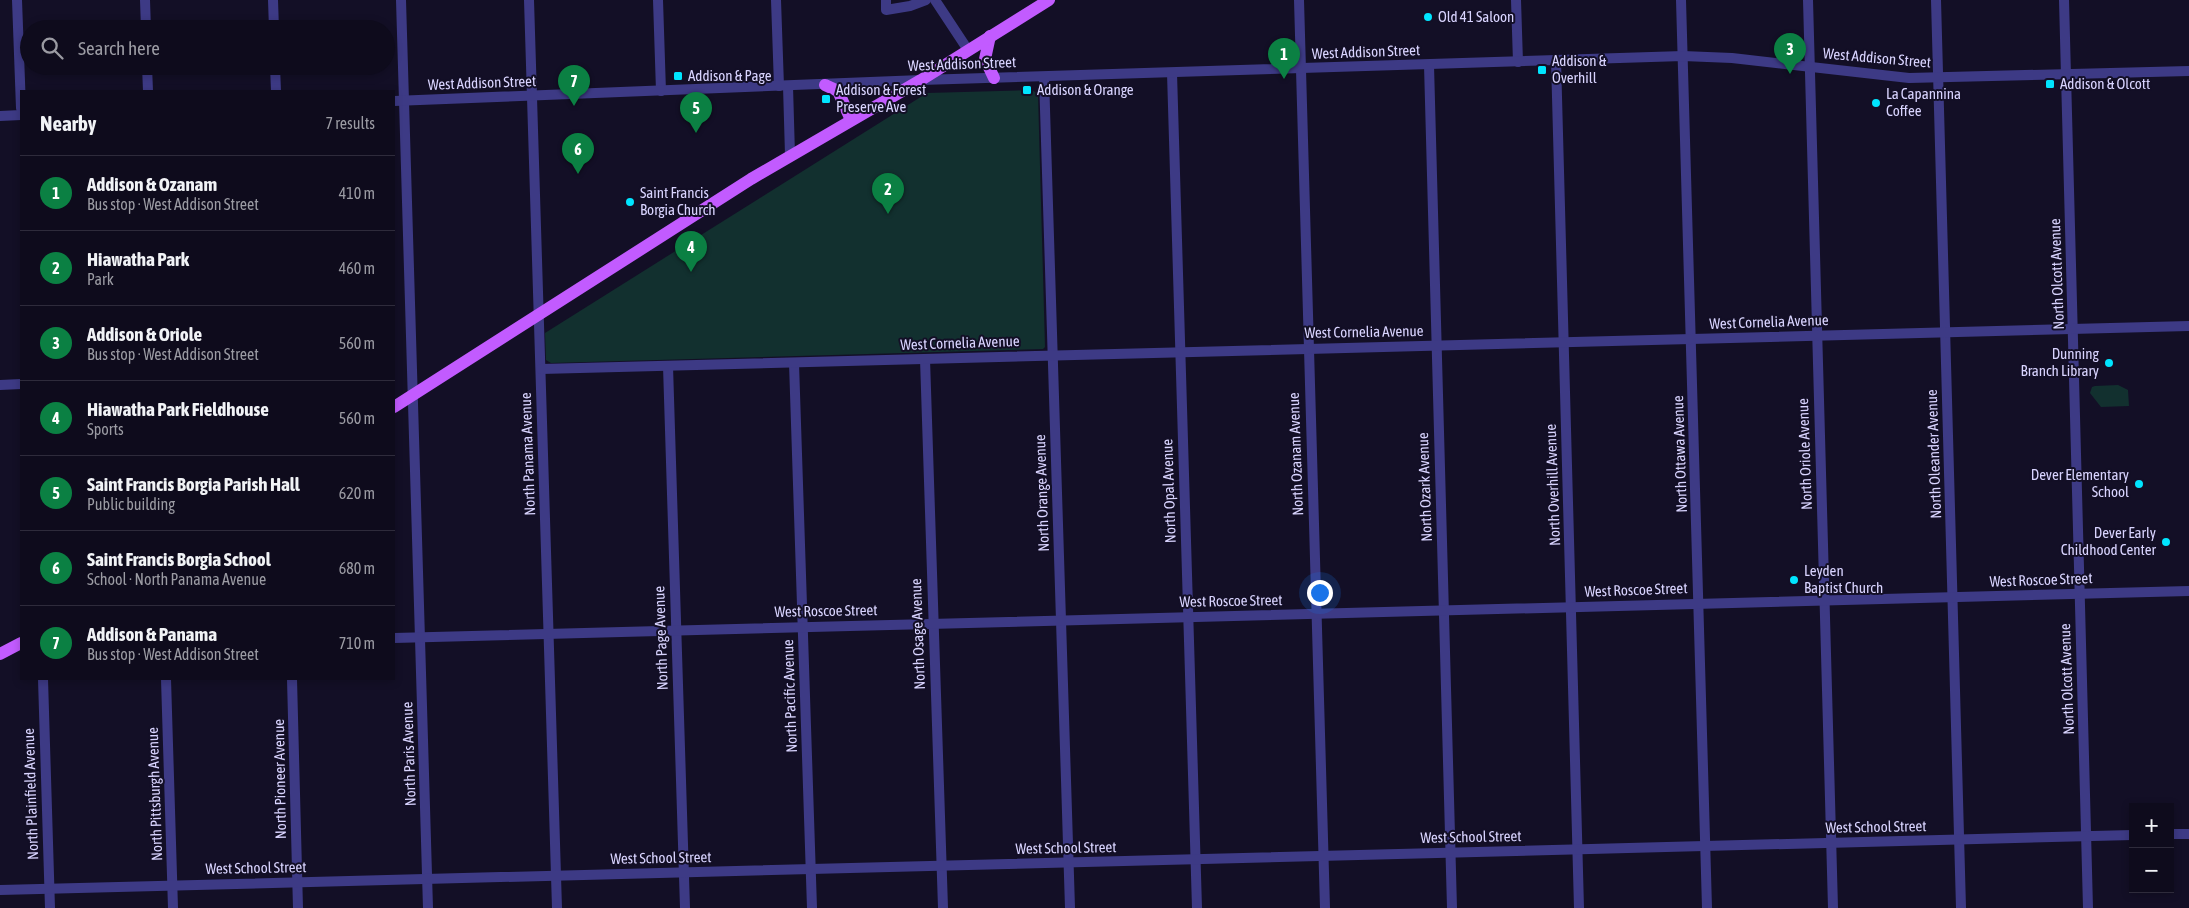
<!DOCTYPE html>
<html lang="en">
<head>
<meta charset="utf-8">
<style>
	:root { --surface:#0e0b1c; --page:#171425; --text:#f1f3f6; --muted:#9b9ba3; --line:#2e2b3b; --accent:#0b8043 }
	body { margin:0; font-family:"Asap Condensed",sans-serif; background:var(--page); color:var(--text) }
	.controls { position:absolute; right:15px; bottom:15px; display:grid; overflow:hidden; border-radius:0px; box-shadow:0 2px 8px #0003 }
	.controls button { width:45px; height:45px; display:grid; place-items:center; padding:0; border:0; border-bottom:1px solid var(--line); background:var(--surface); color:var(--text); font:25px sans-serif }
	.you { position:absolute; left:1319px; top:592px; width:18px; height:18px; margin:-12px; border:4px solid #fff; border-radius:50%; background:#1a73e8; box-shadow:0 0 0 8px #1a73e833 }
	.badge { display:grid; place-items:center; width:32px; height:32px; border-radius:50%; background:var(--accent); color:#fff; font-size:16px; font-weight:700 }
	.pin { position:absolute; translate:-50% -41px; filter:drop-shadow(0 1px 2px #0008) }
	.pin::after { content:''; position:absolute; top:26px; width:18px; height:15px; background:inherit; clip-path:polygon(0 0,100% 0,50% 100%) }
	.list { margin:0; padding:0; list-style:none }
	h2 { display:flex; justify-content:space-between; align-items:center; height:65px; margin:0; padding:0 20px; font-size:21px }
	h2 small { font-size:16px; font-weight:400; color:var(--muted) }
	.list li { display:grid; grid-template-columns:32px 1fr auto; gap:15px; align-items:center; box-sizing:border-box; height:75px; padding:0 20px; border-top:1px solid var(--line) }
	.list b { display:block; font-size:19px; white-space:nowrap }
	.list p { margin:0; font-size:16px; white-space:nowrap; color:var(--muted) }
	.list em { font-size:16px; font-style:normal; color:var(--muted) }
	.icon { flex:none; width:28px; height:28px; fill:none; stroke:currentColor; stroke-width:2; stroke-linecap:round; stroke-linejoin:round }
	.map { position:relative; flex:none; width:2189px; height:908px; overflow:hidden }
	.search { position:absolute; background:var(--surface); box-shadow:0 2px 8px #0003; left:20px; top:20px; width:375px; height:55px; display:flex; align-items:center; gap:12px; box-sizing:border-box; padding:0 18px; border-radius:28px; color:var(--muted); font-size:19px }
	.panel { position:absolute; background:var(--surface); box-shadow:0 2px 8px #0003; left:20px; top:90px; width:375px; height:590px; border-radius:0px }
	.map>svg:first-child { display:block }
	.green { fill:#12302f }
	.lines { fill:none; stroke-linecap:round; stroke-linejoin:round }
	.minor { stroke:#3d3a85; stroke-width:10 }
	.major { stroke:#c25bff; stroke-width:12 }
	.poi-dot { fill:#00e5ff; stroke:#130f26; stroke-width:2 }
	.labels { text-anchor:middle; stroke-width:4; stroke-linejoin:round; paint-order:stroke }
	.poi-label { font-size:15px; fill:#d9d4ff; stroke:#130f26; text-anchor:start }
	.street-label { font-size:15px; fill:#d9d4ff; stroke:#130f26 }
</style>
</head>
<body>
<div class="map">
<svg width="2189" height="908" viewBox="0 0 2189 908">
	<rect width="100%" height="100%" fill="#130f26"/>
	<!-- green -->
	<g class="green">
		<path d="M 1032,90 L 1038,94 L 1045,347 L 1043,349 L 551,363 L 546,360 L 545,333 L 927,93 Z"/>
		<path d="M 2118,385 L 2128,390 L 2129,406 L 2101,407 L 2090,393 L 2092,387 L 2095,386 Z"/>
	</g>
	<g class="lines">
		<!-- minor -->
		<g class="minor">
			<path d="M 17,0 L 21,108"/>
			<path d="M 145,0 L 146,29"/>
			<path d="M 273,0 L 274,29"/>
			<path d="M 401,0 L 428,908"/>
			<path d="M 529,0 L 557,908"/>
			<path d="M 658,0 L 661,91"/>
			<path d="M 776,0 L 779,86"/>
			<path d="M 886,0 L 886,10 L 910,6 L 926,0"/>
			<path d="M 935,0 L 968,50"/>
			<path d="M 1299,0 L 1325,908"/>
			<path d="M 1516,0 L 1518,62"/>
			<path d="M 1681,0 L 1707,908"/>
			<path d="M 1808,0 L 1833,908"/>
			<path d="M 1936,0 L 1961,908"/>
			<path d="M 2064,0 L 2088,908"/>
			<path d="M 1556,60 L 1579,908"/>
			<path d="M 1429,65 L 1452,908"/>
			<path d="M 147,66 L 148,91"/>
			<path d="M 275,66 L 276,91"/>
			<path d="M 1172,73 L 1197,908"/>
			<path d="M 1044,77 L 1070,908"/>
			<path d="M 788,86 L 790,155"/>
			<path d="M 394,101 L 921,80 L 1683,56 L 1732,58 L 1909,78 L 2189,71"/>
			<path d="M 0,116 L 21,115"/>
			<path d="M 925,359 L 943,908"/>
			<path d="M 794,363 L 812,908"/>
			<path d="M 668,366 L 685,908"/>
			<path d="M 541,369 L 2189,326"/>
			<path d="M 0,385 L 21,384"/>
			<path d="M 394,638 L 2189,591"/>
			<path d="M 43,679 L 50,908"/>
			<path d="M 166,679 L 173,908"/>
			<path d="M 292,679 L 298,908"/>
			<path d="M 2170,834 L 2189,834"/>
			<path d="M 0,890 L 2133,835"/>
		</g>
		<!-- major -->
		<g class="major">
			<path d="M 990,36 L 985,59 L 994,78"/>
			<path d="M 825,85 L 838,91 L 851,120"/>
			<path d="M 394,407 L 751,179 L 921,80 L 1049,0"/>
			<path d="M 0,654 L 21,643"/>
		</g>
	</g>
	<!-- markers -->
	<g class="poi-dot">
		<circle cx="1428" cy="17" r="5"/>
		<rect x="1537" y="65" width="10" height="10" rx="2.5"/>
		<rect x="673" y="71" width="10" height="10" rx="2.5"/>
		<rect x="2045" y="79" width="10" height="10" rx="2.5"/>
		<rect x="1022" y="85" width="10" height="10" rx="2.5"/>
		<rect x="821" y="94" width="10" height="10" rx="2.5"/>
		<circle cx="1876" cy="103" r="5"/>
		<circle cx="630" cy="202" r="5"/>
		<circle cx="2109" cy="363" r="5"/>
		<circle cx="2139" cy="484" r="5"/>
		<circle cx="2166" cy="542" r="5"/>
		<circle cx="1794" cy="580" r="5"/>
	</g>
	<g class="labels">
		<!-- poi labels -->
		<g class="poi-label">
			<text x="1438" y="22">Old 41 Saloon</text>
			<text x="1552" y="66">Addison &amp;<tspan x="1552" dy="17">Overhill</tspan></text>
			<text x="688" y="81">Addison &amp; Page</text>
			<text x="2060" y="89">Addison &amp; Olcott</text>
			<text x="836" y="95">Addison &amp; Forest<tspan x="836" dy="17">Preserve Ave</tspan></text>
			<text x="1037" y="95">Addison &amp; Orange</text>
			<text x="1886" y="99">La Capannina<tspan x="1886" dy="17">Coffee</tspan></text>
			<text x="640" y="198">Saint Francis<tspan x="640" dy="17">Borgia Church</tspan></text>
			<text x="2099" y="359" text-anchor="end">Dunning<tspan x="2099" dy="17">Branch Library</tspan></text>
			<text x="2129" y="480" text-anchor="end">Dever Elementary<tspan x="2129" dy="17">School</tspan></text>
			<text x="2156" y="538" text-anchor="end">Dever Early<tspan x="2156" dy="17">Childhood Center</tspan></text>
			<text x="1804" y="576">Leyden<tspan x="1804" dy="17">Baptist Church</tspan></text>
		</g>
		<!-- street labels -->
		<g class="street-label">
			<text transform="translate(1366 52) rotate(-2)" y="5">West Addison Street</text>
			<text transform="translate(1877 58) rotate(5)" y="5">West Addison Street</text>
			<text transform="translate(962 64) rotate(-2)" y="5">West Addison Street</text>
			<text transform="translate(482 83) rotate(-2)" y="5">West Addison Street</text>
			<text transform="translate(2057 274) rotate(-92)" y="5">North Olcott Avenue</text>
			<text transform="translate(1769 322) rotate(-2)" y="5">West Cornelia Avenue</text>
			<text transform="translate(1364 332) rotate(-1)" y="5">West Cornelia Avenue</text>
			<text transform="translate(960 343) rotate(-2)" y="5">West Cornelia Avenue</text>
			<text transform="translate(528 454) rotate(-92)" y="5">North Panama Avenue</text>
			<text transform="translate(1296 454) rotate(-92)" y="5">North Ozanam Avenue</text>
			<text transform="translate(1680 454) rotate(-92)" y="5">North Ottawa Avenue</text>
			<text transform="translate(1805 454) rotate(-92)" y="5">North Oriole Avenue</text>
			<text transform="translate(1934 454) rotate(-92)" y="5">North Oleander Avenue</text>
			<text transform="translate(1553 485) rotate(-92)" y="5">North Overhill Avenue</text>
			<text transform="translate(1425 487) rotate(-92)" y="5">North Ozark Avenue</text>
			<text transform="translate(1169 491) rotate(-92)" y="5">North Opal Avenue</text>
			<text transform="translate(1042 493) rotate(-92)" y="5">North Orange Avenue</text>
			<text transform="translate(2041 580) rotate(-2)" y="5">West Roscoe Street</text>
			<text transform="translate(1636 590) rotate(-2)" y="5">West Roscoe Street</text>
			<text transform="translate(1231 601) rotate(-1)" y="5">West Roscoe Street</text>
			<text transform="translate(826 611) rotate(-1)" y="5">West Roscoe Street</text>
			<text transform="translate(918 634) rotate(-92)" y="5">North Osage Avenue</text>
			<text transform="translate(661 638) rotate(-92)" y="5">North Page Avenue</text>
			<text transform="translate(2067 679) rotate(-92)" y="5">North Olcott Avenue</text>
			<text transform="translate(790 696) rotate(-92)" y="5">North Pacific Avenue</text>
			<text transform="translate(409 754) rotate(-92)" y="5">North Paris Avenue</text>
			<text transform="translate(280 779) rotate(-91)" y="5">North Pioneer Avenue</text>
			<text transform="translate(31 794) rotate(-92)" y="5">North Plainfield Avenue</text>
			<text transform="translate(155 794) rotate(-92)" y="5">North Pittsburgh Avenue</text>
			<text transform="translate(1876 827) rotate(-1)" y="5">West School Street</text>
			<text transform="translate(1471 837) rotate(-1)" y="5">West School Street</text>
			<text transform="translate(1066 848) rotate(-1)" y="5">West School Street</text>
			<text transform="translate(661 858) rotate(-1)" y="5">West School Street</text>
			<text transform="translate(256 868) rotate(-1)" y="5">West School Street</text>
		</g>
	</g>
</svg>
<div class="controls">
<button>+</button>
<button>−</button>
</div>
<div class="you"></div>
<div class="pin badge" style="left:1284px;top:79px">1</div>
<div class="pin badge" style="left:888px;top:214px">2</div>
<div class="pin badge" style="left:1790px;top:74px">3</div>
<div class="pin badge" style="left:691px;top:272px">4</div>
<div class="pin badge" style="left:696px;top:133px">5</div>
<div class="pin badge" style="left:578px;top:174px">6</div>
<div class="pin badge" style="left:574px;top:106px">7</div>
<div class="search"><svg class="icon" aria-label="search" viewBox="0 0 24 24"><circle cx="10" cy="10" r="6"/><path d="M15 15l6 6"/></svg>Search here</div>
<section class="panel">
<h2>Nearby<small>7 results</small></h2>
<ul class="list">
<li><span class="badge">1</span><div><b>Addison &amp; Ozanam</b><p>Bus stop · West Addison Street</p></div><em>410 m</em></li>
<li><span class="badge">2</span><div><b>Hiawatha Park</b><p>Park</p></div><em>460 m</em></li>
<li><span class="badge">3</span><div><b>Addison &amp; Oriole</b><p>Bus stop · West Addison Street</p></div><em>560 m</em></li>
<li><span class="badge">4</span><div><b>Hiawatha Park Fieldhouse</b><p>Sports</p></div><em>560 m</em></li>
<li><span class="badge">5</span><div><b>Saint Francis Borgia Parish Hall</b><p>Public building</p></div><em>620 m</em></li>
<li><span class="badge">6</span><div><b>Saint Francis Borgia School</b><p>School · North Panama Avenue</p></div><em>680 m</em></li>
<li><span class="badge">7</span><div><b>Addison &amp; Panama</b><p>Bus stop · West Addison Street</p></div><em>710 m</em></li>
</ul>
</section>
</div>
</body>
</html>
